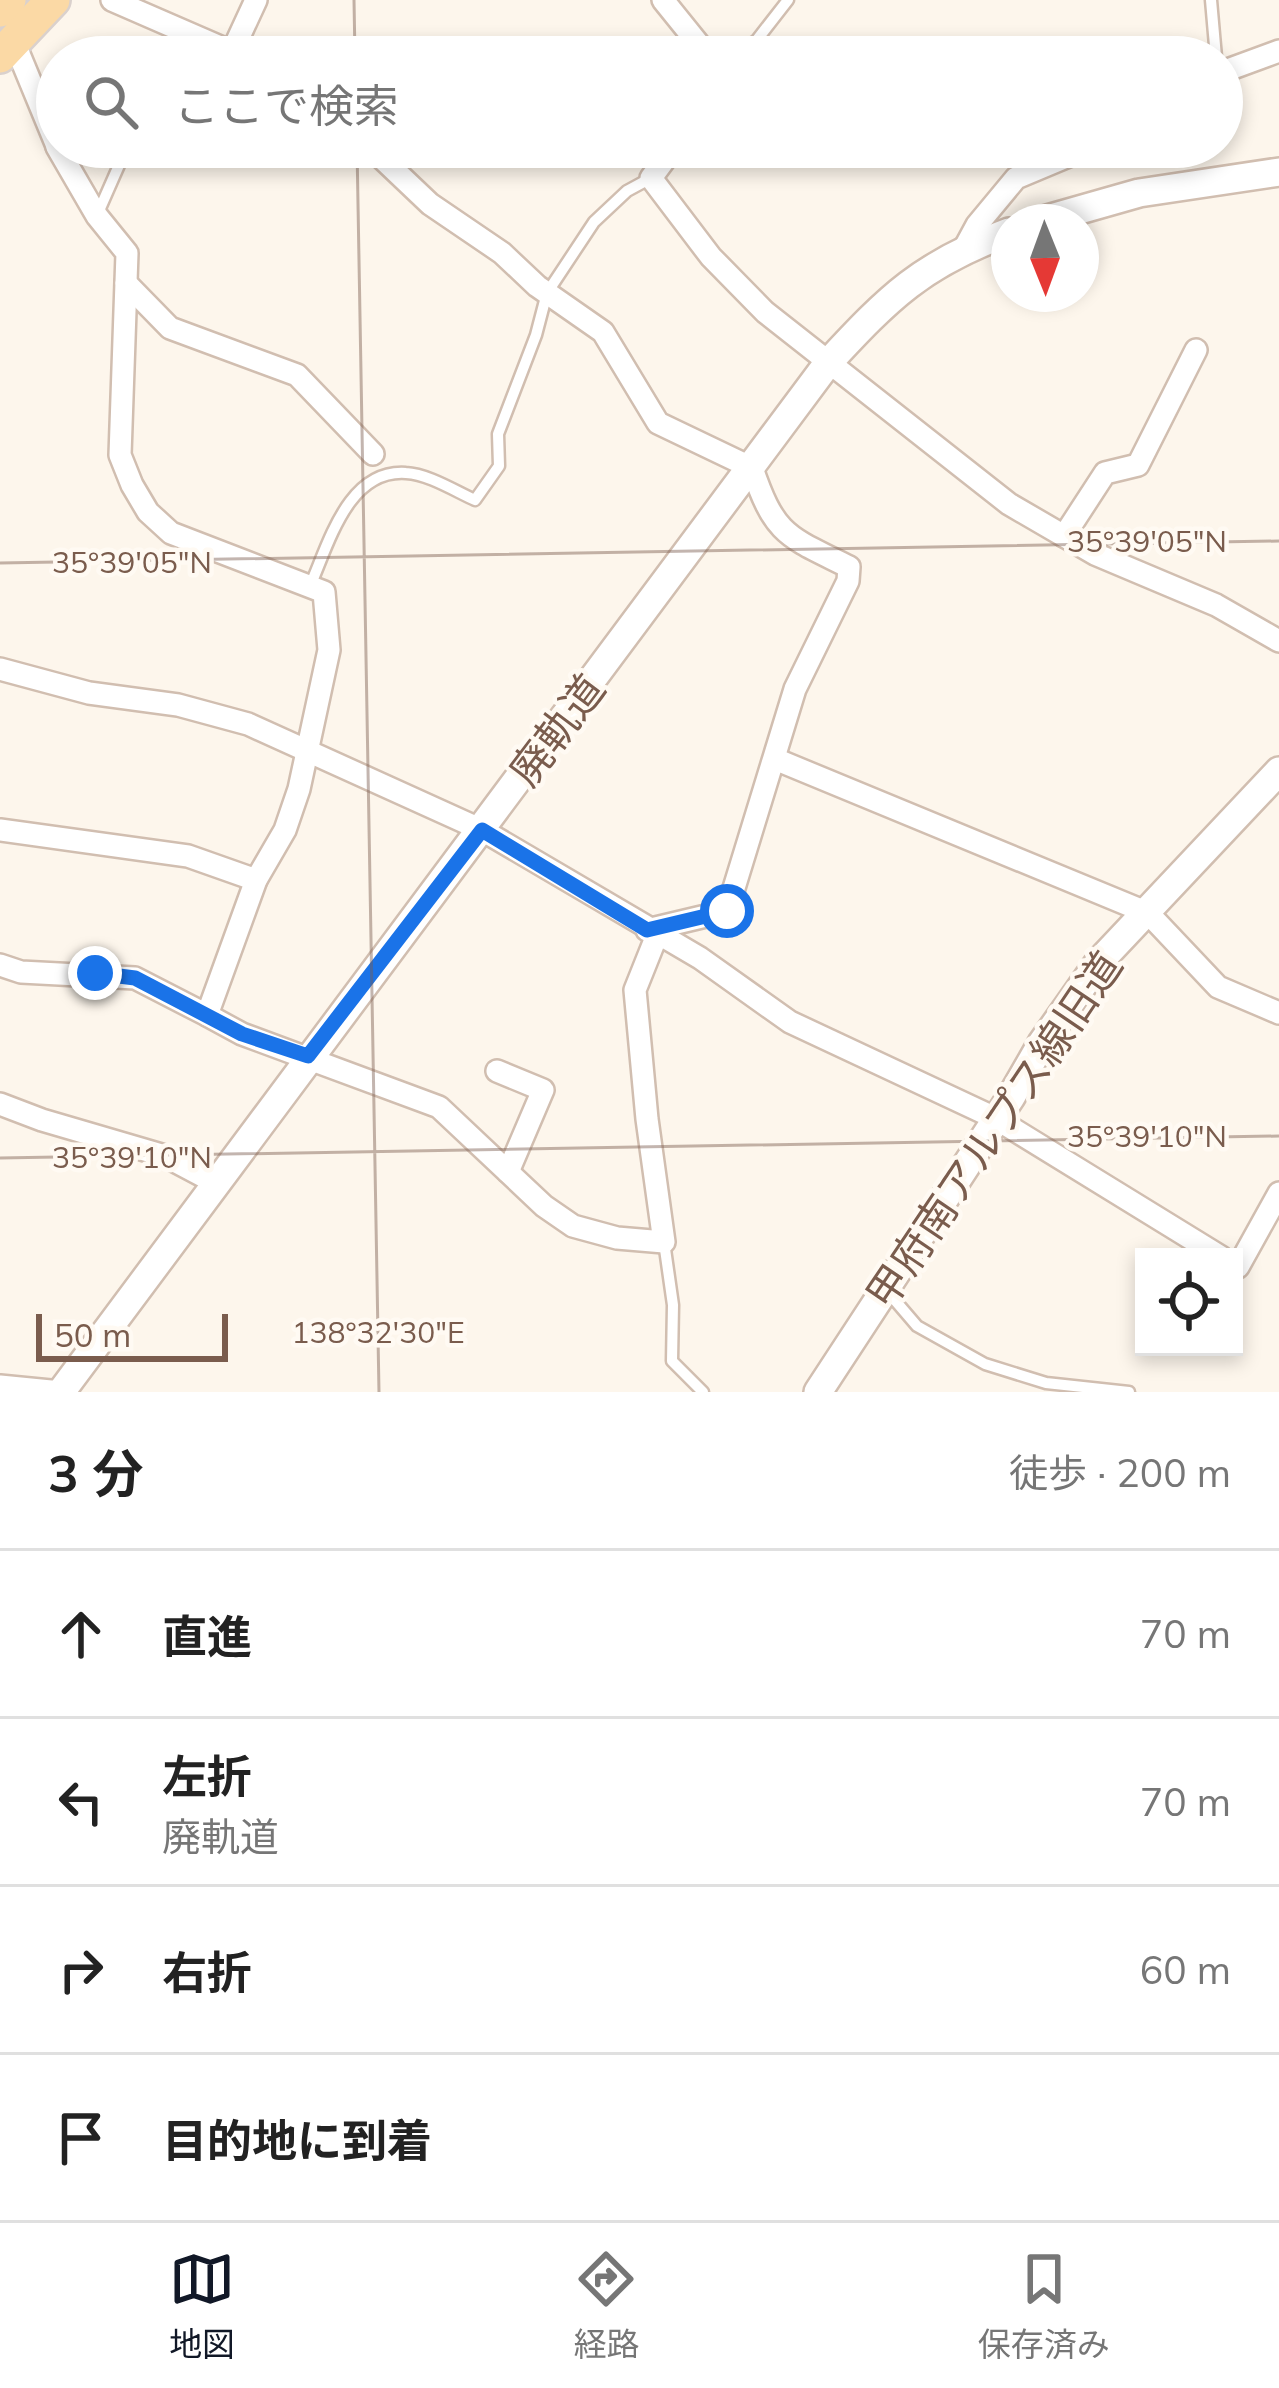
<!DOCTYPE html>
<html lang="ja">
<head>
<meta charset="utf-8">
<style>
	:root { --surface:#fff; --page:#f2f2f2; --text:#222; --muted:#767676; --line:#e0e0e0; --accent:#111827 }
	body { margin:0; font-family:Mulish,"Noto Sans JP",sans-serif; background:var(--page); color:var(--text) }
	.controls { position:absolute; right:36px; bottom:36px; display:grid; overflow:hidden; border-radius:0px; box-shadow:0 6px 18px #0003 }
	.controls button { width:108px; height:108px; display:grid; place-items:center; padding:0; border:0; border-bottom:3px solid var(--line); background:var(--surface); color:var(--text); font:60px sans-serif }
	.compass { position:absolute; left:991px; top:204px; width:108px; height:108px; border-radius:50%; background:var(--surface); box-shadow:0 6px 18px #0003; rotate:179deg }
	.scale { position:absolute; left:36px; bottom:30px; width:192px; box-sizing:border-box; padding-left:12px; border:6px solid #7a5c4d; border-top:0; font-size:33px; line-height:42px; white-space:nowrap; color:#7a5c4d; -webkit-text-stroke:9px #fffaf3; paint-order:stroke }
	.stop { position:absolute; width:36px; height:36px; margin:-27px; border:9px solid #1a73e8; border-radius:50%; background:#fff }
	.stop.end { background:#1a73e8; border-color:#fff; box-shadow:0 3px 12px #0008 }
	.list { margin:0; padding:0; list-style:none }
	h2 { display:flex; justify-content:space-between; align-items:center; height:156px; margin:0; padding:0 48px; font-size:51px }
	h2 small { font-size:39px; font-weight:400; color:var(--muted) }
	.list li { display:grid; grid-template-columns:78px 1fr auto; gap:36px; align-items:center; box-sizing:border-box; height:168px; padding:0 48px; border-top:3px solid var(--line) }
	.list b { display:block; font-size:45px; white-space:nowrap }
	.list p { margin:0; font-size:39px; white-space:nowrap; color:var(--muted) }
	.list em { font-size:39px; font-style:normal; color:var(--muted) }
	.icon { flex:none; width:66px; height:66px; fill:none; stroke:currentColor; stroke-width:2; stroke-linecap:round; stroke-linejoin:round }
	.map { position:relative; flex:none; width:1279px; height:1392px; overflow:hidden }
	.search { position:absolute; background:var(--surface); box-shadow:0 6px 18px #0003; left:36px; right:36px; top:36px; height:132px; display:flex; align-items:center; gap:30px; box-sizing:border-box; padding:0 42px; border-radius:66px; color:var(--muted); font-size:45px }
	.sheet { height:828px; background:var(--surface) }
	nav { display:flex; justify-content:space-around; align-items:center; box-sizing:border-box; height:168px; border-top:3px solid var(--line); background:var(--surface); font-size:33px; color:var(--muted) }
	nav a { display:grid; justify-items:center; gap:6px }
	nav .on { color:var(--accent) }
	.map>svg:first-child { display:block }
	.lines { fill:none; stroke-linecap:round; stroke-linejoin:round }
	.service-casing { stroke:#d1beb0; stroke-width:15 }
	.minor-casing { stroke:#d1beb0; stroke-width:26 }
	.tertiary-casing { stroke:#d1beb0; stroke-width:32 }
	.primary-casing { stroke:#dad1cd; stroke-width:38 }
	.service { stroke:#fff; stroke-width:10 }
	.minor { stroke:#fff; stroke-width:21 }
	.tertiary { stroke:#fff; stroke-width:27 }
	.primary { stroke:#fbd9a5; stroke-width:33 }
	.route { stroke:#1a73e8; stroke-width:15 }
	.ticks { fill:none; stroke:#7a5c4d; stroke-width:3; stroke-opacity:0.45 }
	.labels { text-anchor:middle; stroke-width:9; stroke-linejoin:round; paint-order:stroke }
	.street-label { font-size:42px; fill:#7a5c4d; stroke:#fffaf3 }
	.ticks-label { font-size:30px; text-anchor:middle; fill:#7a5c4d; stroke:#fffaf3; stroke-width:9; stroke-linejoin:round; paint-order:stroke }
</style>
</head>
<body>
<div class="map">
<svg width="1279" height="1392" viewBox="0 0 1279 1392">
	<rect width="100%" height="100%" fill="#fdf6ec"/>
	<g class="lines">
		<defs>
			<g id="service">
				<path d="M 1211,0 L 1216,57"/>
				<path d="M 166,57 L 178,29"/>
				<path d="M 730,57 L 756,41 L 788,0"/>
				<path d="M 98,213 L 127,147"/>
				<path d="M 310,586 C 329,543 348,469 406,473 C 428,474 455,491 475,500 L 499,466 L 498,434 L 536,335 L 547,293 L 594,222 L 627,191 L 651,178"/>
				<path d="M 664,1242 L 673,1305 L 672,1361 L 703,1392"/>
				<path d="M 887,1291 L 917,1326 L 985,1364 L 1046,1383 L 1129,1392"/>
			</g>
			<g id="minor">
				<path d="M 112,0 L 243,57"/>
				<path d="M 663,0 L 709,57"/>
				<path d="M 14,42 L 57,146"/>
				<path d="M 232,52 L 256,0"/>
				<path d="M 1222,72 L 1279,51"/>
				<path d="M 57,147 L 97,216 L 127,253 L 120,455 L 132,485 L 148,512 L 171,533 L 324,592 L 329,650 L 299,789 L 285,830 L 256,880 L 207,1015 L 242,1034 L 439,1107 L 544,1206 L 573,1226 L 617,1238 L 664,1242 L 647,1119 L 635,990 L 657,935"/>
				<path d="M 370,147 L 430,204 L 502,253 L 537,286 L 603,332 L 658,423 L 752,468 C 775,536 787,536 849,567 L 848,581 L 795,689 L 727,911 L 647,930"/>
				<path d="M 674,147 L 651,178 L 711,257 L 765,312 L 1009,504 L 1095,554 L 1216,605 L 1279,641"/>
				<path d="M 964,249 L 977,225 L 1016,178 L 1090,147"/>
				<path d="M 126,283 L 170,328 L 297,375 L 373,454"/>
				<path d="M 1064,536 L 1105,473 L 1138,465 L 1196,350"/>
				<path d="M 0,669 L 89,693 L 178,705 L 248,724 L 482,830 L 700,958 L 790,1022 L 995,1118 L 1221,1257"/>
				<path d="M 775,759 L 1148,913 L 1218,987 L 1279,1013"/>
				<path d="M 0,830 L 188,856 L 256,880"/>
				<path d="M 0,965 L 21,972 L 135,978 L 207,1015"/>
				<path d="M 497,1071 L 543,1090 L 508,1172"/>
				<path d="M 0,1104 L 42,1120 L 165,1156 L 216,1183"/>
				<path d="M 1234,1265 L 1238,1267 L 1279,1193"/>
				<path d="M 0,1386 L 61,1392"/>
			</g>
			<g id="tertiary">
				<path d="M 1037,222 L 1139,193 L 1279,172"/>
				<path d="M 61,1392 L 828,363 C 889,297 922,264 1009,232"/>
				<path d="M 818,1392 L 1011,1097 L 1042,1043 L 1099,962 L 1279,771"/>
			</g>
			<g id="primary">
				<path d="M 0,10 L 9,0"/>
				<path d="M 0,56 L 53,0"/>
			</g>
		</defs>
		<!-- service casing -->
		<use href="#service" class="service-casing"/>
		<!-- minor casing -->
		<use href="#minor" class="minor-casing"/>
		<!-- tertiary casing -->
		<use href="#tertiary" class="tertiary-casing"/>
		<!-- primary casing -->
		<use href="#primary" class="primary-casing"/>
		<!-- service -->
		<use href="#service" class="service"/>
		<!-- minor -->
		<use href="#minor" class="minor"/>
		<!-- tertiary -->
		<use href="#tertiary" class="tertiary"/>
		<!-- primary -->
		<use href="#primary" class="primary"/>
	</g>
	<g class="lines">
		<!-- route -->
		<path class="route" d="M 95,973 L 135,978 L 242,1034 L 308,1056 L 482,830 L 647,930 L 727,911"/>
	</g>
	<!-- ticks -->
	<path class="ticks" d="M 354,0 L 355,57M 357,147 L 379,1392M 0,563 L 1279,541M 0,1158 L 1279,1136"/>
	<g class="labels">
		<!-- street labels -->
		<g class="street-label">
			<text transform="translate(557 730) rotate(-53)" y="15">廃軌道</text>
			<text transform="translate(994 1130) rotate(-56)" y="15">甲府南アルプス線旧道</text>
		</g>
	</g>
	<g class="ticks-label">
		<text x="1147" y="552">35°39'05"N</text>
		<text x="132" y="573">35°39'05"N</text>
		<text x="1147" y="1147">35°39'10"N</text>
		<text x="132" y="1168">35°39'10"N</text>
		<text x="378" y="1343">138°32'30"E</text>
	</g>
</svg>
<div class="controls">
<button><svg class="icon" aria-label="locate" viewBox="0 0 24 24"><circle cx="12" cy="12" r="6"/><path d="M12 2v4M12 18v4M2 12h4M18 12h4"/></svg></button>
</div>
<svg class="compass" viewBox="-18 -18 36 36"><path d="M0-13l5 13h-10z" fill="#e53935"/><path d="M0 13l5-13h-10z" fill="#767676"/></svg>
<div class="scale">50 m</div>
<div class="stop" style="left:727px;top:911px"></div>
<div class="stop end" style="left:95px;top:973px"></div>
<div class="search"><svg class="icon" aria-label="search" viewBox="0 0 24 24"><circle cx="10" cy="10" r="6"/><path d="M15 15l6 6"/></svg>ここで検索</div>
</div>
<section class="sheet">
<h2>3 分<small>徒歩 · 200 m</small></h2>
<ul class="list">
<li><svg class="icon" aria-label="ahead" viewBox="0 0 24 24"><path d="M12 20V5M6 11l6-6 6 6"/></svg><div><b>直進</b></div><em>70 m</em></li>
<li><svg class="icon" aria-label="left" viewBox="0 0 24 24"><path d="M17 20v-9H6M10 6l-5 5 5 5"/></svg><div><b>左折</b><p>廃軌道</p></div><em>70 m</em></li>
<li><svg class="icon" aria-label="right" viewBox="0 0 24 24"><path d="M7 20v-9h11M14 6l5 5-5 5"/></svg><div><b>右折</b></div><em>60 m</em></li>
<li><svg class="icon" aria-label="arrive" viewBox="0 0 24 24"><path d="M6 21V4h12l-3 4 3 4H6"/></svg><div><b>目的地に到着</b></div></li>
</ul>
</section>
<nav>
<a class="on"><svg class="icon" aria-label="map" viewBox="0 0 24 24"><path d="M3 6l6-2 6 2 6-2v14l-6 2-6-2-6 2zM9 4v14M15 6v14"/></svg>地図</a>
<a><svg class="icon" aria-label="directions" viewBox="0 0 24 24"><path d="M12 3l9 9-9 9-9-9zM9 14v-3h6M13 9l2 2-2 2"/></svg>経路</a>
<a><svg class="icon" aria-label="saved" viewBox="0 0 24 24"><path d="M7 4h10v16l-5-4-5 4z"/></svg>保存済み</a>
</nav>
</body>
</html>
